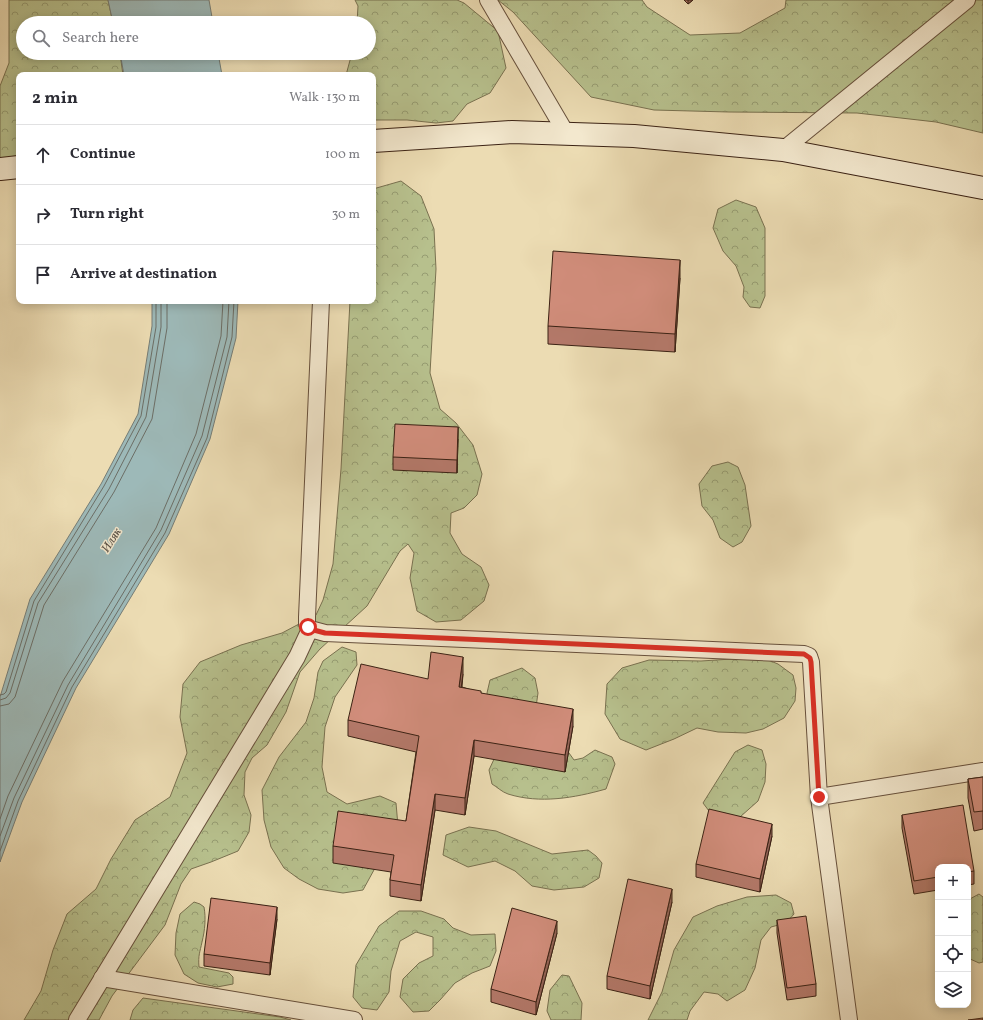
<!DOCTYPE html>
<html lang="en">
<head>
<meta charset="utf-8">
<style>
	:root { --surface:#fff; --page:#f2f2f3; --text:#2b2b33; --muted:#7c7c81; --line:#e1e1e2 }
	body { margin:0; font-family:Vollkorn,serif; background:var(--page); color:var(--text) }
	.controls { position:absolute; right:12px; bottom:12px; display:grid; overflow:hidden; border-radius:8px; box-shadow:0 2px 10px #0003 }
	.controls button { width:36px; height:36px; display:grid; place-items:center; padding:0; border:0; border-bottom:1px solid var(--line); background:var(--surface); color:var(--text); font:20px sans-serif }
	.stop { position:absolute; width:12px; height:12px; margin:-9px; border:3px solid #d93025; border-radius:50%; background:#fff }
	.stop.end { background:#d93025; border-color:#fff; box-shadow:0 1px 4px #0008 }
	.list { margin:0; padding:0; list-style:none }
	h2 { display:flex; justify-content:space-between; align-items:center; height:52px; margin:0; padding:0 16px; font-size:17px }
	h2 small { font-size:13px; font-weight:400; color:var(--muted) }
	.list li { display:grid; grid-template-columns:26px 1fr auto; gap:12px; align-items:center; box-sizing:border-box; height:60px; padding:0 16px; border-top:1px solid var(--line) }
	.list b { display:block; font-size:15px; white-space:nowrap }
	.list em { font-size:13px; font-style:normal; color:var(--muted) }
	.icon { flex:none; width:22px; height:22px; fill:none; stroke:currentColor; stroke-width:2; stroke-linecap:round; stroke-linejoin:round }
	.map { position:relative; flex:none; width:983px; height:1020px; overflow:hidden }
	.search { position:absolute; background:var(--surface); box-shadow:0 2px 10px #0003; left:16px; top:16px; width:360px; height:44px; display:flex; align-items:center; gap:10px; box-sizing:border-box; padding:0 14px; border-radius:22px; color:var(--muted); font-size:15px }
	.panel { position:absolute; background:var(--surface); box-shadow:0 2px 10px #0003; left:16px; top:72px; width:360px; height:232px; border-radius:8px }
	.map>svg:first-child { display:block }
	.forest { fill:url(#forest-crowns); stroke:#797150 }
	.water { fill:#9db9b8; stroke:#767d76 }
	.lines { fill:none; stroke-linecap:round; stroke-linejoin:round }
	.shore { stroke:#6c6e66; stroke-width:1 }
	.lane-casing { stroke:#67503c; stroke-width:18 }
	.secondary-casing { stroke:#3b2214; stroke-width:24 }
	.lane { stroke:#f3e8ce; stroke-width:16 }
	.secondary { stroke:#f3e8ce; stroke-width:22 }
	.wall { fill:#b4796a; stroke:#3b2214 }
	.shaded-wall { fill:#926356; stroke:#3b2214 }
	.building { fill:#d18d7b; stroke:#3b2214 }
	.route { stroke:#d93025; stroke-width:5 }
	.labels { text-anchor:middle; stroke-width:3; stroke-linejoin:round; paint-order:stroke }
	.water-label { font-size:12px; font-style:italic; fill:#584f45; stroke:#f3e8ce }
</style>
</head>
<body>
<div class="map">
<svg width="983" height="1020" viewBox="0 0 983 1020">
	<defs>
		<pattern id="forest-crowns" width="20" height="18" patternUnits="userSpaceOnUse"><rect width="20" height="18" fill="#b7c08d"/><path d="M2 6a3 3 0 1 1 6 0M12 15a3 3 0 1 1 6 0" fill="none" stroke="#969c72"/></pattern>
	</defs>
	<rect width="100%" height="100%" fill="#ecdcb3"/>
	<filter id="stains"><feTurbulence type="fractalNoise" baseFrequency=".005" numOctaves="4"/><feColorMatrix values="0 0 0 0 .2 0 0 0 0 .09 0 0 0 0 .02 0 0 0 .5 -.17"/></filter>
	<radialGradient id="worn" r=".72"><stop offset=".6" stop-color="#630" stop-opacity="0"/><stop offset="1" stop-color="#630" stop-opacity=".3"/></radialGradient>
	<!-- forest -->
	<g class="forest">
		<path d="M 9,0 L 108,0 L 113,23 L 23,23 L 23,53 L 120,53 L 123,75 L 19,75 L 19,169 L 0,171 L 0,86 L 9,63 Z"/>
		<path d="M 355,0 L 457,0 L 464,3 L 498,31 L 506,68 L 490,93 L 467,104 L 453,121 L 436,123 L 407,120 L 373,120 L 373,75 L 346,75 L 352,53 L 369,53 L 369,23 L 357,23 L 358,6 Z"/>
		<path d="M 498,0 L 642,0 L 647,7 L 690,35 L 740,33 L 785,8 L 786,0 L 983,0 L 983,133 L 936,122 L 857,113 L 729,112 L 654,110 L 591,97 L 513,12 Z"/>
		<path d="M 401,181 L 421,196 L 434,229 L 436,269 L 430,373 L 440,409 L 456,423 L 473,445 L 482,474 L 477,495 L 464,508 L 451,513 L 450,533 L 462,554 L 481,567 L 489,585 L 484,601 L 461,620 L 436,622 L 417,611 L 410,578 L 414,553 L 408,544 L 400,551 L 367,606 L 320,649 L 300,672 L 286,712 L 267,745 L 252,758 L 245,772 L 244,795 L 251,815 L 249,832 L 238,851 L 211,862 L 191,869 L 181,884 L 165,925 L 112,996 L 99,1020 L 24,1020 L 41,991 L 53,950 L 67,914 L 96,889 L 111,859 L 135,820 L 170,797 L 187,753 L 180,717 L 183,684 L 200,662 L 241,645 L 282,633 L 316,615 L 323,600 L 333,564 L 341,469 L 350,301 L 373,301 L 373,189 Z"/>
		<path d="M 736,200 L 756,207 L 765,228 L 765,296 L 760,308 L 750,307 L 743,297 L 744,287 L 736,266 L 723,251 L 713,228 L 718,209 Z"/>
		<path d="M 728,462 L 738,467 L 745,485 L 751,526 L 742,542 L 733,547 L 720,538 L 713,520 L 702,506 L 699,484 L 712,466 Z"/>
		<path d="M 342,647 L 356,652 L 357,665 L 335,697 L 325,727 L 322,767 L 327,792 L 347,804 L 380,796 L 396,803 L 398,826 L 363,890 L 343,893 L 318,889 L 299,879 L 284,868 L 271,847 L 264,820 L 262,790 L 279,757 L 306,722 L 314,698 L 318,672 L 323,661 Z"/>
		<path d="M 747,658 L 763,658 L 778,664 L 793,675 L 796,688 L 795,701 L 784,718 L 763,729 L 746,733 L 718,732 L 697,728 L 674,739 L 646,750 L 620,739 L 605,714 L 607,684 L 622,668 L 649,660 L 701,661 Z"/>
		<path d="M 522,668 L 535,678 L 538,693 L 536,707 L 574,760 L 583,758 L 595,750 L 612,757 L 615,764 L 606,789 C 574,798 540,804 508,794 C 502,792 497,787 492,784 L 489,770 L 495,757 L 487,693 L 490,680 Z"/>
		<path d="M 748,745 L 762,750 L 766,764 L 765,782 L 758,801 L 740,817 L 723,818 L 709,811 L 703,803 L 735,752 Z"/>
		<path d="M 469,827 L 496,831 L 552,854 L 588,850 L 596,856 L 602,863 L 599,878 L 584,887 L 554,890 L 532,886 L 515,871 L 495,861 L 468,867 L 443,855 L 446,835 Z"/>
		<path d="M 979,894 L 983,897 L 983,962 L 979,963 L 968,958 L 968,900 Z"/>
		<path d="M 776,895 L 791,903 L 794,914 L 786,923 L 771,927 L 761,940 L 755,968 L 745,990 L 727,1001 L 718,994 L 704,992 L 690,1011 L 687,1020 L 648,1020 L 662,992 L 674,950 L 693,917 L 717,906 L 747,897 Z"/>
		<path d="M 194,902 L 200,904 L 204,907 C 206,918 205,930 202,942 C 200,952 198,955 199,967 L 229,973 L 233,977 L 233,984 L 217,987 L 198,983 L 184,974 L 175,955 L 176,933 L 180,914 Z"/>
		<path d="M 399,911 L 421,911 L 444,919 L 453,928 L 471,935 L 495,934 L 496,951 L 490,966 L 472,973 L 455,983 L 440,1000 L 429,1011 L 413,1012 L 400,997 L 403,979 L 419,963 L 433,956 L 433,937 L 416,932 L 400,941 L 391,971 L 389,992 L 377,1010 L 362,1008 L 353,997 L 356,965 L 379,926 Z"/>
		<path d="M 562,975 L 569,976 L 582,1003 L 581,1020 L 551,1020 L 547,1011 L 550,990 Z"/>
		<path d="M 143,998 L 280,1017 L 291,1020 L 130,1020 L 133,1010 Z"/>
	</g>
	<!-- water -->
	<g class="water">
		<path d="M 108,0 L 209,0 L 213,23 L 113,23 Z"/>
		<path d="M 120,53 L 218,53 L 222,75 L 124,75 Z"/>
		<path d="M 152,301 L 238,301 L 236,338 L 210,439 L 169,534 L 76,688 L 22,802 L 0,862 L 0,697 L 30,599 L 101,484 L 138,414 L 152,326 Z"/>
	</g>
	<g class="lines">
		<!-- shore -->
		<g class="shore">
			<path d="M 0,695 L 4,694 L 6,692 L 34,601 L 104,486 L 141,416 L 156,327 L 156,301"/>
			<path d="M 0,700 L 6,698 L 10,693 L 38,603 L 109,489 L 146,417 L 161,327 L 161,301"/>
			<path d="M 0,706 L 9,704 L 15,697 L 44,605 L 114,492 L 152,419 L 167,328 L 167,301"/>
			<path d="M 0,819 L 8,796 L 63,681 L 156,528 L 196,434 L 221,336 L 223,301"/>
			<path d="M 0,836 L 14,798 L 68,685 L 161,530 L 202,436 L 227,337 L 229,301"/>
			<path d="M 0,851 L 18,801 L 72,687 L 165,533 L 207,438 L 232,337 L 234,301"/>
		</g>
		<defs>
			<g id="lane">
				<path d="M 488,0 L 566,133"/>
				<path d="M 783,150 L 967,0"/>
				<path d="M 321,301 L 307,617 L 307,624 L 310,629 L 325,633 L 804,654 L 809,656 L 811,662 L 819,797"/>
				<path d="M 102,978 L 354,1020"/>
				<path d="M 77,1020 L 297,657 L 310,629"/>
				<path d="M 849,1020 L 819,797 L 983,771"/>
			</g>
			<g id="secondary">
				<path d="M 373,141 L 512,132 L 634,136 L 783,150 L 983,188"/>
				<path d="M 0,169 L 19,167"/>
			</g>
		</defs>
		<!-- lane casing -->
		<use href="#lane" class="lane-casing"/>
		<!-- secondary casing -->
		<use href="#secondary" class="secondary-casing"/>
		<!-- lane -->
		<use href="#lane" class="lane"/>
		<!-- secondary -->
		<use href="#secondary" class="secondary"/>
	</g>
	<!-- wall -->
	<g class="wall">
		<path d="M 684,0 L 693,0 L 688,4 Z"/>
		<path d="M 680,278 L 675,352 L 548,344 L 548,326 Z"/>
		<path d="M 458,439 L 457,473 L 393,470 L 393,457 Z"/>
		<path d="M 463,674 L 462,687 L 481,693 L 573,726 L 565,772 L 474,756 L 465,815 L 435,810 L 421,901 L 390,896 L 390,880 L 391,872 L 333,863 L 333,846 L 406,821 L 416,752 L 348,736 L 348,720 Z"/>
		<path d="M 983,777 L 983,829 L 974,831 L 968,798 L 968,779 Z"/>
		<path d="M 902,815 L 974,871 L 974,884 L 968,885 L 968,867 L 938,867 L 938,890 L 914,894 L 902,828 Z"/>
		<path d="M 772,836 L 760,892 L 696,877 L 696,864 Z"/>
		<path d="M 672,902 L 650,999 L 607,989 L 607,976 Z"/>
		<path d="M 277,919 L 270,975 L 204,966 L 204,954 Z"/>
		<path d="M 777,920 L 816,984 L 816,996 L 787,1000 L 777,933 Z"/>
		<path d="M 557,933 L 536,1015 L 491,1002 L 491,989 Z"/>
	</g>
	<!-- shaded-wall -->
	<g class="shaded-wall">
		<path d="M 688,0 L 693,0 L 688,4 Z"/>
		<path d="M 680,260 L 680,278 L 675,352 L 675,334 Z"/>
		<path d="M 458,427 L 458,439 L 457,473 L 457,460 Z"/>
		<path d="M 463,657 L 463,674 L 459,704 L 459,687 Z"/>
		<path d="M 573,709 L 573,726 L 565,772 L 565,755 Z"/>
		<path d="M 474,740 L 474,756 L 465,815 L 465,798 Z"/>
		<path d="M 435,794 L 435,810 L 421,901 L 421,885 Z"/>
		<path d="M 772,824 L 772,836 L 760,892 L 760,879 Z"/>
		<path d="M 672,889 L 672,902 L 650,999 L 650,986 Z"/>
		<path d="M 277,907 L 277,919 L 270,975 L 270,963 Z"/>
		<path d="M 557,921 L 557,933 L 536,1015 L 536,1002 Z"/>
	</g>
	<!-- building -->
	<g class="building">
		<path d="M 553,251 L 680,260 L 675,334 L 548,326 Z"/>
		<path d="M 395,424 L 458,427 L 457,460 L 393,457 Z"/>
		<path d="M 431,652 L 463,657 L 459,687 L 481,691 L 481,693 L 573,709 L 565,755 L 474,740 L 465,798 L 435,794 L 421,885 L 390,880 L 394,855 L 333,846 L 338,811 L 406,821 L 419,736 L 348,720 L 361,664 L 428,679 Z"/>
		<path d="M 983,777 L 983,811 L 974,812 L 968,779 Z"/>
		<path d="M 963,805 L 974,871 L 968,872 L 968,867 L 938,867 L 938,877 L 914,881 L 902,815 Z"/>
		<path d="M 709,809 L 772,824 L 760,879 L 696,864 Z"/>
		<path d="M 628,879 L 672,889 L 650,986 L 607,976 Z"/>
		<path d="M 211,898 L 277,907 L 270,963 L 204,954 Z"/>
		<path d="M 512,908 L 557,921 L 536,1002 L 491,989 Z"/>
		<path d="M 806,916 L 816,984 L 787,988 L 777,920 Z"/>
		<path d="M 983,1018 L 983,1020 L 968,1020 Z"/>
	</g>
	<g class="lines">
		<!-- route -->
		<path class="route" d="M 308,627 L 310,629 L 325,633 L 804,654 L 810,658 L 811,662 L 819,797"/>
	</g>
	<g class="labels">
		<!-- water labels -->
		<g class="water-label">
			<text transform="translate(111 540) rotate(-58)" y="4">Иляк</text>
		</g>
	</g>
	<rect width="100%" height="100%" filter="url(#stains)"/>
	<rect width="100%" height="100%" fill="url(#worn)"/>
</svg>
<div class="controls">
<button>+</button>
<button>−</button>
<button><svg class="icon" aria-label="locate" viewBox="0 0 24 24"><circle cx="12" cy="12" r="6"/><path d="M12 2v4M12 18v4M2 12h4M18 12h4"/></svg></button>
<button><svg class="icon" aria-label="layers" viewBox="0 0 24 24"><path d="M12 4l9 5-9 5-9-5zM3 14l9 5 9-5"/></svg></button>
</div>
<div class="stop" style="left:308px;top:627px"></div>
<div class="stop end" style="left:819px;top:797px"></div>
<div class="search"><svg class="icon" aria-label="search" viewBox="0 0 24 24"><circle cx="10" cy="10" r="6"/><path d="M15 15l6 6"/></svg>Search here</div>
<section class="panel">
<h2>2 min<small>Walk · 130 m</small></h2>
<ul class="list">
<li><svg class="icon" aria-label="ahead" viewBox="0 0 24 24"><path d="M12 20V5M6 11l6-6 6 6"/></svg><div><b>Continue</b></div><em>100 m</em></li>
<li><svg class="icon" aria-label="right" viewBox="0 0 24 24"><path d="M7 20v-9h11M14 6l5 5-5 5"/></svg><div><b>Turn right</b></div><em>30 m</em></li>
<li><svg class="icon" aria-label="arrive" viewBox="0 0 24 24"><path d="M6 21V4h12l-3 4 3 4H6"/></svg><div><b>Arrive at destination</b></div></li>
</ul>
</section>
</div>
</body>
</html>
